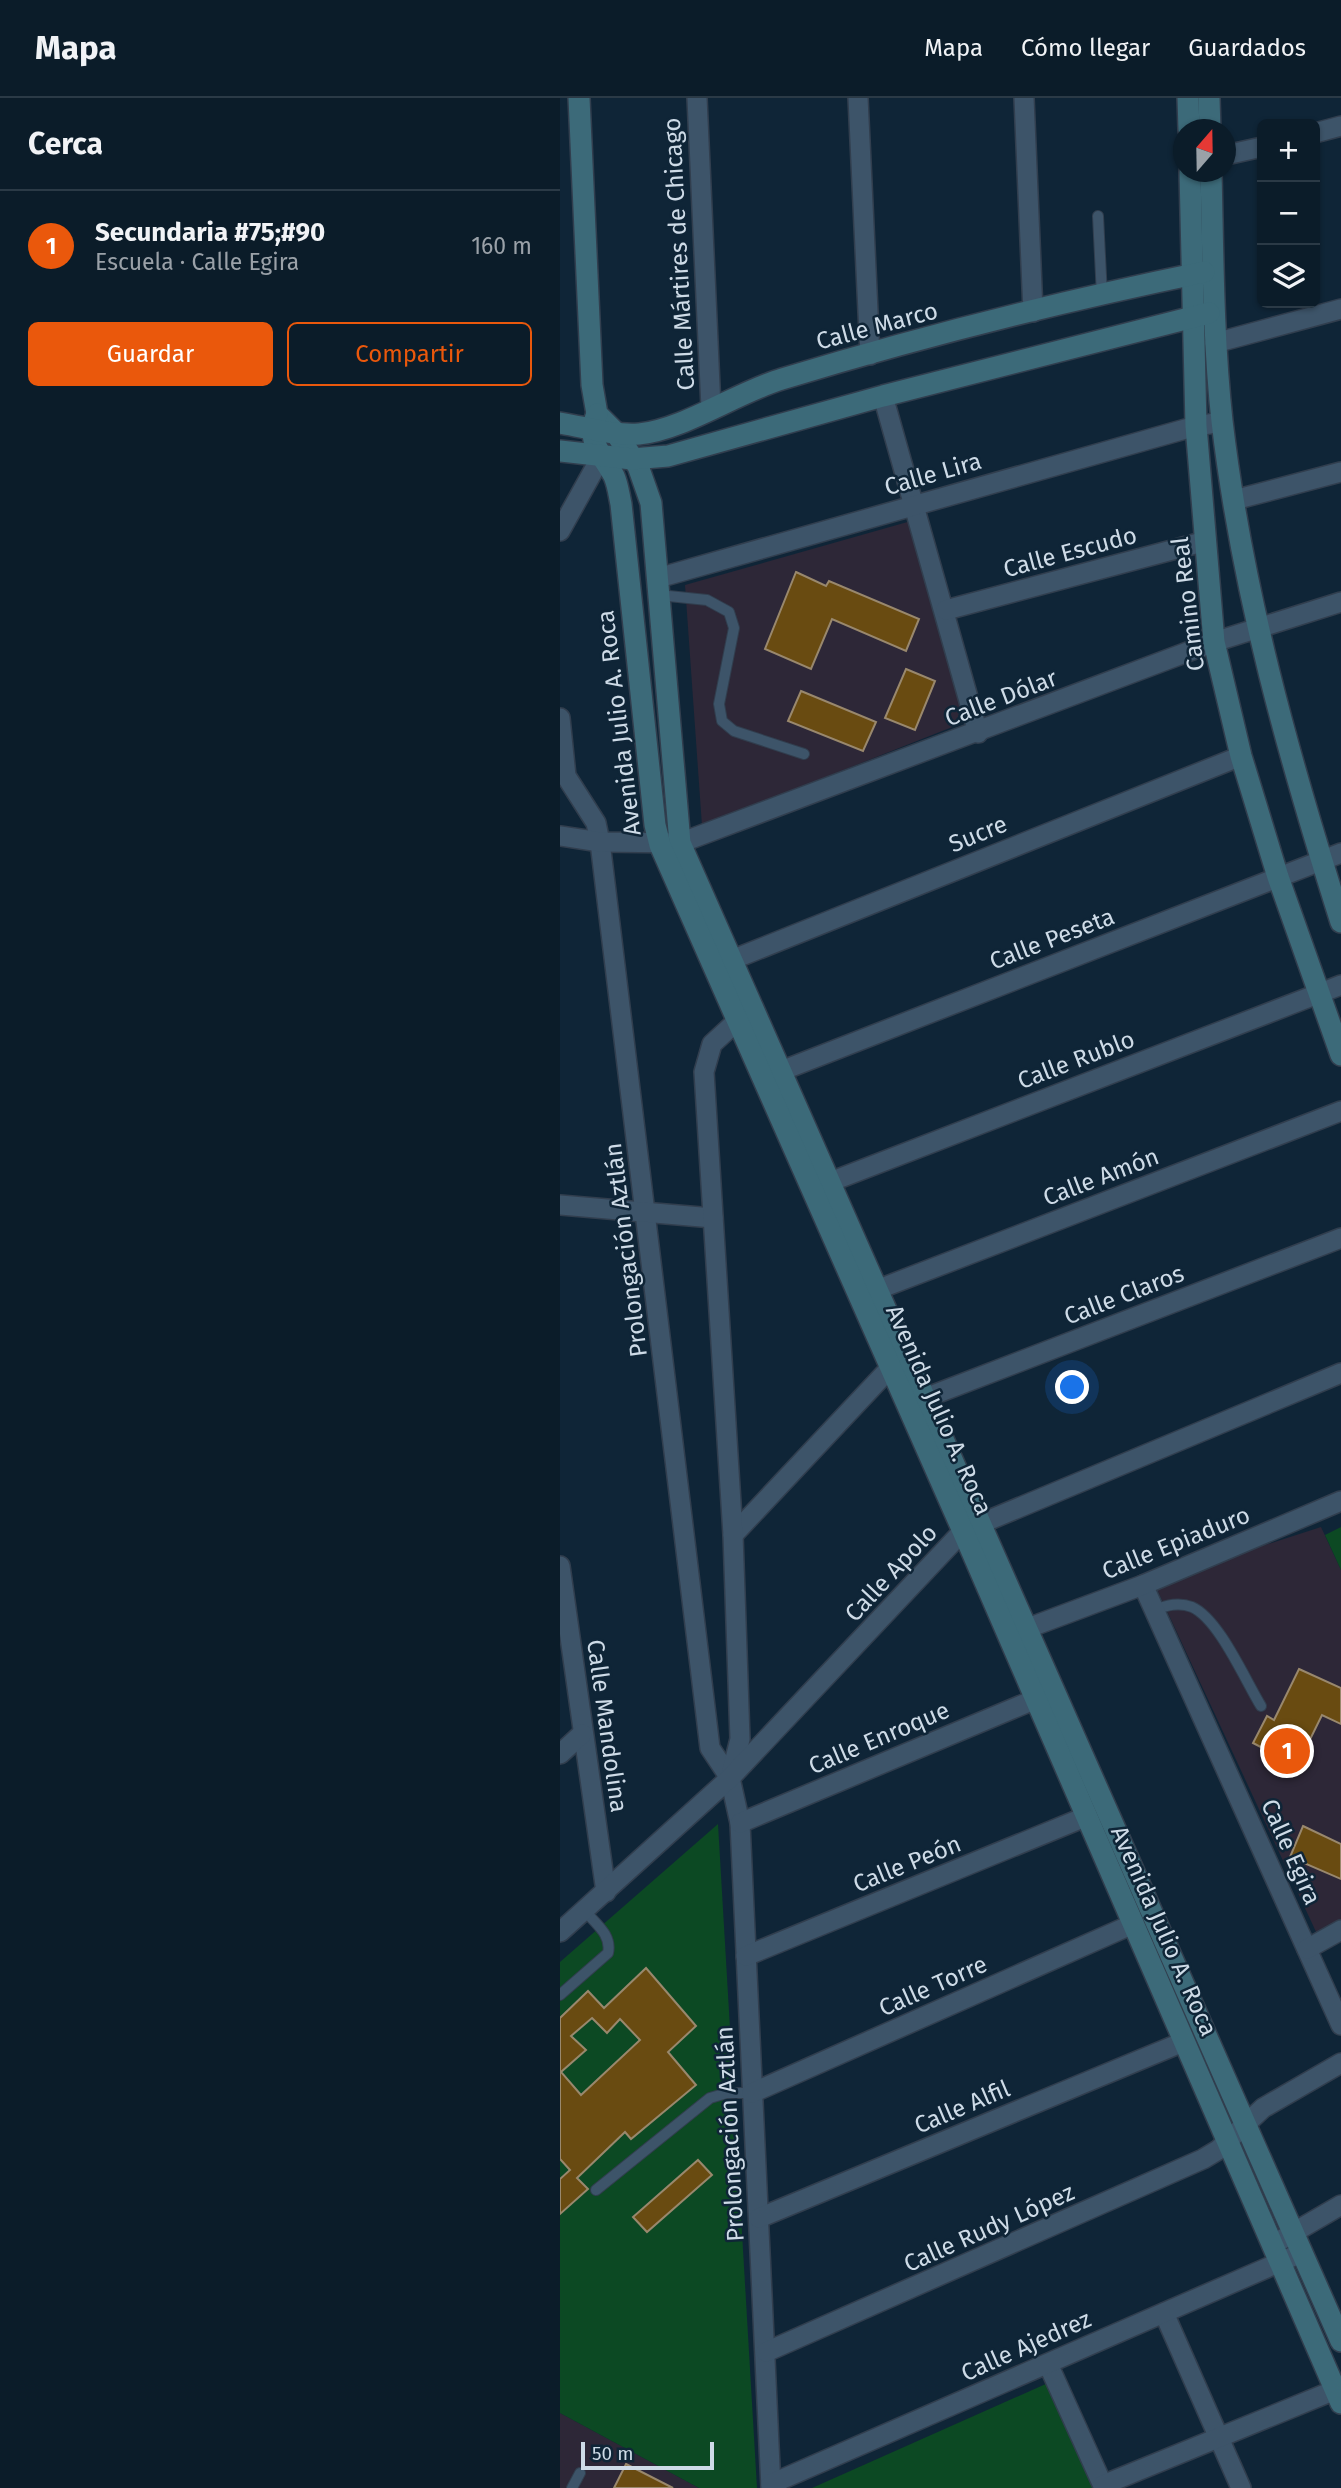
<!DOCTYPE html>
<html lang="es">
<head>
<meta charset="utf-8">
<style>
	:root { --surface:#0b1c29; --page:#142531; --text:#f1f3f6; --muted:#9aa1a8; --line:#2b3a46; --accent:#ea580c }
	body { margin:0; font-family:"Fira Sans",sans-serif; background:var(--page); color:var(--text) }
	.controls { position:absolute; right:21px; top:21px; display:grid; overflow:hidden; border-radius:10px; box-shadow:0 2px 5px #0004 }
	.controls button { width:63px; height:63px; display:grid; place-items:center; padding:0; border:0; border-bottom:2px solid var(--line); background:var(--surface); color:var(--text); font:35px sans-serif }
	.compass { position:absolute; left:613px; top:21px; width:63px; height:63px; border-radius:50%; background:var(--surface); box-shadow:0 2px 5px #0004; rotate:20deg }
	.scale { position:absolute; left:21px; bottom:18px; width:133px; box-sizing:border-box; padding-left:7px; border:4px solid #cedbe7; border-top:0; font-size:19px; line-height:24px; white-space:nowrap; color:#cedbe7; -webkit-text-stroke:5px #0f2537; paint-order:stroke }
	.you { position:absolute; left:513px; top:1290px; width:24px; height:24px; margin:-18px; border:5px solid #fff; border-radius:50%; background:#1a73e8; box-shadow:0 0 0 10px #1a73e833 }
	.badge { display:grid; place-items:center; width:46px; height:46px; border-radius:50%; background:var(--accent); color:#fff; font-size:23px; font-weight:700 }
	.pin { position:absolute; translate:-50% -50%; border:4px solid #fff; box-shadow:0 2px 7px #0006 }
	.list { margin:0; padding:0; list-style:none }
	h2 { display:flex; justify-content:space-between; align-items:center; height:91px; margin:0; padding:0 28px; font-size:30px }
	h2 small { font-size:23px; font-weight:400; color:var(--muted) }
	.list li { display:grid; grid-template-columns:46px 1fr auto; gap:21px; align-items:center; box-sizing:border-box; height:112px; padding:0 28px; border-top:2px solid var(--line) }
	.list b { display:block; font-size:26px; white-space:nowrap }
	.list p { margin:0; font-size:23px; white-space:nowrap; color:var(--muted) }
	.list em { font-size:23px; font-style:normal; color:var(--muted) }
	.actions { display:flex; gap:14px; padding:21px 28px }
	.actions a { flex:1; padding:16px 0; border:2px solid var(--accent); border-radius:10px; text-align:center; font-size:24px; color:var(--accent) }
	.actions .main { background:var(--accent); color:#fff }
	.icon { flex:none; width:38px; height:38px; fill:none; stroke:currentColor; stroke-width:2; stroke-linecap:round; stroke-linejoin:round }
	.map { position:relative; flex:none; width:781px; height:2390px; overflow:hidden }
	header { display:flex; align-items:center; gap:42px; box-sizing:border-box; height:98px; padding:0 35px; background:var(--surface); border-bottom:2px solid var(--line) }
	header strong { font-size:33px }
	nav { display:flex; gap:38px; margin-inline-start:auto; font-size:24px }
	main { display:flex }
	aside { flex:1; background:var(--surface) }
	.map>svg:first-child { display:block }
	.education { fill:#2d2737 }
	.green { fill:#0c4923 }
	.building { fill:#694b11; stroke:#99886d; stroke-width:2; fill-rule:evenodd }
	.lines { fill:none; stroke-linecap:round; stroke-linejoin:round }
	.lane-casing { stroke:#313e4e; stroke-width:12 }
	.street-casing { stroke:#313e4e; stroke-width:22 }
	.secondary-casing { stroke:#313e4e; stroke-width:24 }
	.lane { stroke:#3d5469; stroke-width:10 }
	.street { stroke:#3d5469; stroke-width:19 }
	.secondary { stroke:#3c6a79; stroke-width:21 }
	.labels { text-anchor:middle; stroke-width:5; stroke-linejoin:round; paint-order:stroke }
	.street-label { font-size:24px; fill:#cedbe7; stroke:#0f2537 }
</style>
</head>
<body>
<header>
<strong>Mapa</strong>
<nav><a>Mapa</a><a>Cómo llegar</a><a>Guardados</a></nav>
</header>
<main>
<aside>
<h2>Cerca<small></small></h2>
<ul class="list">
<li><span class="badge">1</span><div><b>Secundaria #75;#90</b><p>Escuela · Calle Egira</p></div><em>160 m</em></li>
</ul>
<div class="actions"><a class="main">Guardar</a><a>Compartir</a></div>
</aside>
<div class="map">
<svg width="781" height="2390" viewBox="0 0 781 2390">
	<rect width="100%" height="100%" fill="#0f2537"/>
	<!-- education -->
	<g class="education">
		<path d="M 351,423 L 405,624 L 142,728 L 125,487 Z"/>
		<path d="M 761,1429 L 781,1472 L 781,1823 L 757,1836 L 593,1483 Z"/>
		<path d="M 0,2315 L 139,2390 L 0,2390 Z"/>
	</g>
	<!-- green -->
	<g class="green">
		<path d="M 781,1429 L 781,1472 L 765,1437 Z"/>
		<path d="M 158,1726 L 197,2390 L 139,2390 L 0,2315 L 0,1864 Z"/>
		<path d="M 488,2285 L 535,2390 L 252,2390 Z"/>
	</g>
	<!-- building -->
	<g class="building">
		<path d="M 236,474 L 266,488 L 269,483 L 359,521 L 346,553 L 272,521 L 251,571 L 205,551 Z"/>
		<path d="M 346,571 L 375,583 L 355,632 L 325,620 Z"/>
		<path d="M 241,593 L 316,624 L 303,653 L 228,623 Z"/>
		<path d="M 739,1571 L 781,1590 L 781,1626 L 762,1617 L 737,1668 L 693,1645 L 707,1618 L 714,1622 Z"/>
		<path d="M 743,1728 L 781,1746 L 781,1781 L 730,1759 Z"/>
		<path d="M 86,1870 L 136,1928 L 108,1954 L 136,1987 L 71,2041 L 65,2034 L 17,2080 L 28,2091 L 0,2116 L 0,2081 L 10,2072 L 0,2061 L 0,1920 L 28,1893 L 44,1910 ZM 32,1920 L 47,1935 L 60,1921 L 80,1942 L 21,1997 L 1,1974 L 26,1952 L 11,1938 Z"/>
		<path d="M 138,2062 L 152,2077 L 87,2134 L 73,2119 Z"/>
		<path d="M 66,2366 L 113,2390 L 54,2390 Z"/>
	</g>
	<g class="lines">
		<defs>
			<g id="lane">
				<path d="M 538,118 L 542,198"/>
				<path d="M 99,497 L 147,502 L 169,514 L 174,530 L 159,606 L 162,623 L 174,633 L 244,656"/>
				<path d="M 594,1512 C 607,1507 619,1504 632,1509 C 659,1521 685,1582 701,1608"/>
				<path d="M 0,1897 L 48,1855 C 52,1837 36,1826 25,1813"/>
				<path d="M 36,2092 L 150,2000 L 167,1995 L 192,1995"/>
				<path d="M 12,2390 L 20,2375"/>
			</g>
			<g id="street">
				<path d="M 137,0 L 151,310"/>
				<path d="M 298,0 L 310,257"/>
				<path d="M 464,0 L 473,214"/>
				<path d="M 755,35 L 781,28"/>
				<path d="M 666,57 L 702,49"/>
				<path d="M 655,245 L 781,211"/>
				<path d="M 323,298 L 418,635"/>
				<path d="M 674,402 L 781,374"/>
				<path d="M 0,433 L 41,359"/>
				<path d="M 98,480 L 636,328 L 662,324"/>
				<path d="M 386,512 L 646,443"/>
				<path d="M 0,620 L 6,678 L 36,725 L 40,744 L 150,1650 L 170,1680 L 180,1725 L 211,2390"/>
				<path d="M 0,738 L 40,744 L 120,745 L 654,544 L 781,504"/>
				<path d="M 174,861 L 681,658"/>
				<path d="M 221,973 L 781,755"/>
				<path d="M 270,1084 L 781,887"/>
				<path d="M 0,1107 L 153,1120"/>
				<path d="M 319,1191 L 781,1013"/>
				<path d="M 365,1300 L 781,1140"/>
				<path d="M 173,1437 L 331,1269"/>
				<path d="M 0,1468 L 46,1794"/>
				<path d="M 583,1487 L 781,1927"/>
				<path d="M 468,1530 L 583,1487 L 781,1403"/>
				<path d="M 0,1656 L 22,1636"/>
				<path d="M 171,1677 L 180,1641 L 173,1437 L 144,974 L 152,946 L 177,923"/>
				<path d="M 180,1725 L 476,1601"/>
				<path d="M 0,1834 L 170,1680 L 403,1433 L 781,1275"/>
				<path d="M 747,1851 L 781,1832"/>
				<path d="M 186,1858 L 525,1719"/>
				<path d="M 192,1995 L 573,1826"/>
				<path d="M 199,2120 L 623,1944"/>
				<path d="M 714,2146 L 781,2107"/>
				<path d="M 604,2215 L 681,2390"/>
				<path d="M 206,2254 L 643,2061 L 658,2052 L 703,2010 L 781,1965"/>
				<path d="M 488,2266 L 544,2390"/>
				<path d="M 211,2386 L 741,2155"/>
				<path d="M 543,2387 L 775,2292"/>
			</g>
			<g id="secondary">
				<path d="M 19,0 L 32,287 L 37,316 L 55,334 L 78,368 L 91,405 L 120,745 L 781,2243"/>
				<path d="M 628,0 L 629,32"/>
				<path d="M 649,0 L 650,32"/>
				<path d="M 630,74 L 636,328 L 654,544 L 681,658 L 718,779 L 781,957"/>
				<path d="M 651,74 C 653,157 653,240 662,323 C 682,494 729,660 781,824"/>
				<path d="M 37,316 C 25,344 42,355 54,378 C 58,387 59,397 61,406 L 95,727 L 100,747 L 403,1433 L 781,2305"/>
				<path d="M 0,325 C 25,329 54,338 79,336 C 123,332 178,294 222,281 C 360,239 503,203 644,174"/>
				<path d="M 0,353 L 72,361 L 108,358 L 323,298 L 649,215"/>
			</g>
		</defs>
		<!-- lane casing -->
		<use href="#lane" class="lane-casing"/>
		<!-- street casing -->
		<use href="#street" class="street-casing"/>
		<!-- secondary casing -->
		<use href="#secondary" class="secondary-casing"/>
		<!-- lane -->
		<use href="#lane" class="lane"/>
		<!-- street -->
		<use href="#street" class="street"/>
		<!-- secondary -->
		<use href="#secondary" class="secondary"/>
	</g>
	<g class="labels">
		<!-- street labels -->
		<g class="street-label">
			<text transform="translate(119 156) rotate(-93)" y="8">Calle Mártires de Chicago</text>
			<text transform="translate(317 228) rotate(-15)" y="8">Calle Marco</text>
			<text transform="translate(373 376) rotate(-16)" y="8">Calle Lira</text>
			<text transform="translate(510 454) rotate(-15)" y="8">Calle Escudo</text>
			<text transform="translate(628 506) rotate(-97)" y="8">Camino Real</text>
			<text transform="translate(441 600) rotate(-21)" y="8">Calle Dólar</text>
			<text transform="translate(59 625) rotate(-97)" y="8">Avenida Julio A. Roca</text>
			<text transform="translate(418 736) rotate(-22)" y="8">Sucre</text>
			<text transform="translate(492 841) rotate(-21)" y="8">Calle Peseta</text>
			<text transform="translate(516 962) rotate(-21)" y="8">Calle Rublo</text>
			<text transform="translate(541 1079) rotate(-21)" y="8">Calle Amón</text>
			<text transform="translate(66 1152) rotate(-97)" y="8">Prolongación Aztlán</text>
			<text transform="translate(564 1197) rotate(-21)" y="8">Calle Claros</text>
			<text transform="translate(379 1312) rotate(66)" y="8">Avenida Julio A. Roca</text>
			<text transform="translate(616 1445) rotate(-22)" y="8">Calle Epiaduro</text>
			<text transform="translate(331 1475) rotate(-47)" y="8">Calle Apolo</text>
			<text transform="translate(47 1628) rotate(82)" y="8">Calle Mandolina</text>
			<text transform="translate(319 1640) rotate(-23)" y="8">Calle Enroque</text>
			<text transform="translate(731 1754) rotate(66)" y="8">Calle Egira</text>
			<text transform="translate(347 1766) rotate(-22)" y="8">Calle Peón</text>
			<text transform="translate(604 1833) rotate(66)" y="8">Avenida Julio A. Roca</text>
			<text transform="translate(373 1888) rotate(-24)" y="8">Calle Torre</text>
			<text transform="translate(402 2009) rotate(-23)" y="8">Calle Alfil</text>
			<text transform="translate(170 2036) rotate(-93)" y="8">Prolongación Aztlán</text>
			<text transform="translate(429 2130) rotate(-24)" y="8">Calle Rudy López</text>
			<text transform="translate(466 2248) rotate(-24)" y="8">Calle Ajedrez</text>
		</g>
	</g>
</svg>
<div class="controls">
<button>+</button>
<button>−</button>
<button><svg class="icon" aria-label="layers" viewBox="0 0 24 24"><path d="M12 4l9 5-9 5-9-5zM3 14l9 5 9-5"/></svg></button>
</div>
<svg class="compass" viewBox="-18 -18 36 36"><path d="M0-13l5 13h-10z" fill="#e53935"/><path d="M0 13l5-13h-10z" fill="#9aa1a8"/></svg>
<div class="scale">50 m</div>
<div class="you"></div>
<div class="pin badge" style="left:727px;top:1653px">1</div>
</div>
</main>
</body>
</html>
